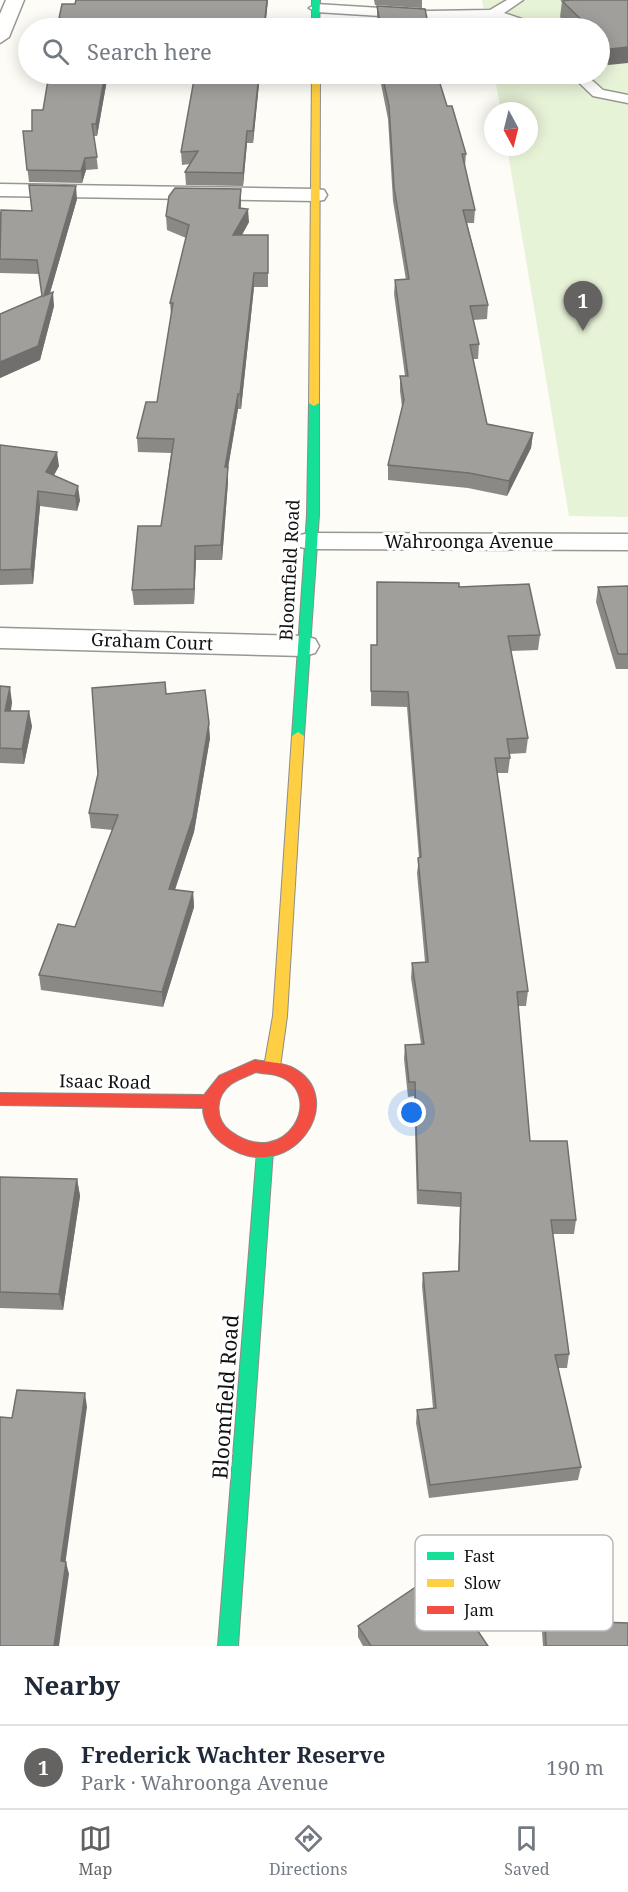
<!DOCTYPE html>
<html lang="en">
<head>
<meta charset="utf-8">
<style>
	:root { --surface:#fff; --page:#f2f2f3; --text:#1f2937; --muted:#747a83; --line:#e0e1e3; --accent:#646362 }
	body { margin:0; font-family:"Noto Serif",serif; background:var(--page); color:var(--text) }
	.compass { position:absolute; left:484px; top:102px; width:54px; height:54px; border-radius:50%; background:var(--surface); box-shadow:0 3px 15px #0003; rotate:173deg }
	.you { position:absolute; left:412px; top:1113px; width:21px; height:21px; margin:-15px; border:4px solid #fff; border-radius:50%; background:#1a73e8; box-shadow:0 0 0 9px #1a73e833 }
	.badge { display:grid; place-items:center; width:39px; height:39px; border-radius:50%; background:var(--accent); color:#fff; font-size:20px; font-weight:700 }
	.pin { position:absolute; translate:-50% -50px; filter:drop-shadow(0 2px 3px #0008) }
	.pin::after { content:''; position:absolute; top:32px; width:21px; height:18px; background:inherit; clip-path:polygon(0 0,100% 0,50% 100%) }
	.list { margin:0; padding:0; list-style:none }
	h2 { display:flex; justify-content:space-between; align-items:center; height:78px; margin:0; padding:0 24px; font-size:26px }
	h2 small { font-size:20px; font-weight:400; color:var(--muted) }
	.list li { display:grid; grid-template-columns:39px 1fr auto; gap:18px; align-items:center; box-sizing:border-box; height:84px; padding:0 24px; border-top:2px solid var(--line) }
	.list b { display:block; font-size:22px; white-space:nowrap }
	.list p { margin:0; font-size:20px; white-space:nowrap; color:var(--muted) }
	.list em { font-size:20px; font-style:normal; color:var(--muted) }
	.icon { flex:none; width:33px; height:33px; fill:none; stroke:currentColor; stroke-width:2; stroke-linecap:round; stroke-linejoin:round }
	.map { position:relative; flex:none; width:628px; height:1646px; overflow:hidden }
	.search { position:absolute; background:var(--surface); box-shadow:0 3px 15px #0003; left:18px; right:18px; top:18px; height:66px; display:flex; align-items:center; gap:15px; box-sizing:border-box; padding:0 21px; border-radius:33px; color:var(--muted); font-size:22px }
	.sheet { height:162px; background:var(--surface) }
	nav { display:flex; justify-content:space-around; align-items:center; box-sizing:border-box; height:84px; border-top:2px solid var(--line); background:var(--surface); font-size:16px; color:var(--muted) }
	nav a { display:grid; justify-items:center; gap:3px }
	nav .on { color:var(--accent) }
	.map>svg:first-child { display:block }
	.green { fill:#e7f3d7 }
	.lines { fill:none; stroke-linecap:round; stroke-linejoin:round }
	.lane-casing { stroke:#979795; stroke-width:3 }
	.street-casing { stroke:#979795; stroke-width:3 }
	.fast-casing { stroke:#8e8d8b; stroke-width:2 }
	.slow-casing { stroke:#8e8d8b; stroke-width:2 }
	.jam-casing { stroke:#8e8d8b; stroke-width:2 }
	.lane { fill:#fffffe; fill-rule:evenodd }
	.street { fill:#fffffe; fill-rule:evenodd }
	.fast { fill:#16e098; fill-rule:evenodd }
	.slow { fill:#ffcf43; fill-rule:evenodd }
	.jam { fill:#f24e42; fill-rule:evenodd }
	.wall { fill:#8a8986 }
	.shaded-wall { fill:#716f6d }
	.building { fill:#a19f9c; stroke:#716f6d; stroke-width:1.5 }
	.labels { text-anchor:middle; stroke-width:6; stroke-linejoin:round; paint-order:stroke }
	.street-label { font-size:18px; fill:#111; stroke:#fff }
	.near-street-label { font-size:21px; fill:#111; stroke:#fff }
	.key { fill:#fff; stroke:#b8b8b8; stroke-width:1.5 }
	.key-label { font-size:16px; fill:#111 }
</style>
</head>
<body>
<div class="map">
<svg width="628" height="1646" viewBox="0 0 628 1646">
	<rect width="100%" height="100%" fill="#fdfcf7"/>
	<!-- green -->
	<path class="green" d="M 482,0 L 628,0 L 628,517 L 569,516 L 507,147 L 529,147 L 529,111 L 501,111 L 494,74 L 600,74 L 600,28 L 487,28 Z"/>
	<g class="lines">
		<defs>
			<g id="lane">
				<path d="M 507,0 L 523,0 L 504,13 L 539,25 L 540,28 L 522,28 L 492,18 L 429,19 L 316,12 L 309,8 L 316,4 L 429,11 L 490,10 Z"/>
				<path d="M 570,74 L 585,74 L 603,90 L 628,95 L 628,103 L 593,96 Z"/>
			</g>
			<g id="street">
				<path d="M 6,0 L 24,0 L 9,37 L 0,43 L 0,14 Z"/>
				<path d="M 0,184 L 316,189 L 324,190 L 327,195 L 324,200 L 316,201 L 0,196 Z"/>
				<path d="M 310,533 L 628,534 L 628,550 L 310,549 L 300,547 L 296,541 L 300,535 Z"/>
				<path d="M 0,628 L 304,636 L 315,639 L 319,646 L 315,653 L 304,656 L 0,648 Z"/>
			</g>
			<g id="fast">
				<path d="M 312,0 L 320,0 L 319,28 L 312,28 Z"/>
				<path d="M 314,400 L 319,403 L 319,515 L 304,736 L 298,740 L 292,736 L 307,515 L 309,403 Z"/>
				<path d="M 265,1144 L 271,1146 L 273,1151 L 238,1646 L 218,1646 L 257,1151 L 259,1146 Z"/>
			</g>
			<g id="slow">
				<path d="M 312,74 L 320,74 L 319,403 L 314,406 L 309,403 Z"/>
				<path d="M 298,732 L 304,736 L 287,1016 L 280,1067 L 277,1071 L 272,1073 L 267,1071 L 264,1067 L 273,1016 L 292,736 Z"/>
			</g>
			<path id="jam" d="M 255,1060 C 267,1062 280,1062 291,1067 C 353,1097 289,1193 222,1143 C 212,1135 203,1122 203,1108 L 0,1105 L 0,1093 L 204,1095 L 219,1076 ZM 256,1072 C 263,1074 272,1073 279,1076 C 327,1093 287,1173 230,1131 C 214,1119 215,1096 231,1084 C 238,1079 248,1076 256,1072 Z"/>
		</defs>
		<!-- lane casing -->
		<use href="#lane" class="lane-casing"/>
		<!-- street casing -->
		<use href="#street" class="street-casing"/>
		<!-- fast casing -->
		<use href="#fast" class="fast-casing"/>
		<!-- slow casing -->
		<use href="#slow" class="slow-casing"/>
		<!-- jam casing -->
		<use href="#jam" class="jam-casing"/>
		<!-- lane -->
		<use href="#lane" class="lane"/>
		<!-- street -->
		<use href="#street" class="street"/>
		<!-- fast -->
		<use href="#fast" class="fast"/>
		<!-- slow -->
		<use href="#slow" class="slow"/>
		<!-- jam -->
		<use href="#jam" class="jam"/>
	</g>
	<!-- wall -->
	<g class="wall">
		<path d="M 76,0 L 268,0 L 265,28 L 57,28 L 75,4 Z"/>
		<path d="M 374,0 L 431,0 L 422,0 L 422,8 L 375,5 Z"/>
		<path d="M 628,0 L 608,65 L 600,56 L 600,28 L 572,28 L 560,17 L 562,1 Z"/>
		<path d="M 377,6 L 429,28 L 379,28 L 377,18 Z"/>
		<path d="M 49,74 L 108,74 L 97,136 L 94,136 L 98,169 L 86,170 L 82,183 L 29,182 L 23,131 L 32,131 L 43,110 Z"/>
		<path d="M 260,74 L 253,143 L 247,143 L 243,186 L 186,185 L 185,172 L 190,164 L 182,165 L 181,152 Z"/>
		<path d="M 379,74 L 437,74 L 447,106 L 466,154 L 465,167 L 475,210 L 474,223 L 467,223 L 488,305 L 487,319 L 473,320 L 479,344 L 478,359 L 473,359 L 487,424 L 533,433 L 531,448 L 507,496 L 468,488 L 388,480 L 388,465 L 402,407 L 400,391 L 400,376 L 405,376 L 394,294 L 395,280 L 406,280 L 393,201 L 388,119 Z"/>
		<path d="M 241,189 L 241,208 L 249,222 L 242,235 L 268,248 L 268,287 L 254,287 L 241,409 L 238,409 L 228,468 L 228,482 L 222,560 L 196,560 L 194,604 L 134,605 L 132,590 L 161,526 L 171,453 L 138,452 L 137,438 L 157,402 L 171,315 L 170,303 L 186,238 L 167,230 L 166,216 Z"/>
		<path d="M 77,199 L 50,293 L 54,306 L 40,360 L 0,378 L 0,314 L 42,296 L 39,274 L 0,273 L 0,212 L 32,211 Z"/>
		<path d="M 0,445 L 59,466 L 54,475 L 80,500 L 77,511 L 40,506 L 33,584 L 0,585 Z"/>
		<path d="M 377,582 L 459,587 L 540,635 L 538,650 L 511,651 L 528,738 L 526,753 L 509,754 L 510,758 L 508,773 L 497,773 L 528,991 L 526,1006 L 518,1006 L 530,1141 L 576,1220 L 574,1234 L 553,1234 L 569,1354 L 567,1368 L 558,1368 L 581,1467 L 578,1480 L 429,1498 L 416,1423 L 417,1410 L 433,1408 L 422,1286 L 423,1273 L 458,1272 L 460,1207 L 417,1204 L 414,1096 L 408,1097 L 404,1059 L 405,1045 L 421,1044 L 411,978 L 412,963 L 425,962 L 417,873 L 419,858 L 407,707 L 371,706 L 371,660 L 377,645 Z"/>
		<path d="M 628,586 L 628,669 L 616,669 L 596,602 L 598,587 Z"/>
		<path d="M 0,686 L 12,702 L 11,711 L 32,726 L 24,764 L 0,763 Z"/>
		<path d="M 166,694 L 210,738 L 194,832 L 175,890 L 193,892 L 194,907 L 163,1007 L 41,990 L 39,975 L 75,927 L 113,830 L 91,828 L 89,813 Z"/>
		<path d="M 0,1177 L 77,1179 L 80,1196 L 63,1310 L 0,1308 Z"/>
		<path d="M 545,1620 L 628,1646 L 543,1646 L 542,1632 Z"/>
		<path d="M 358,1626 L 488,1646 L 363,1646 L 358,1637 Z"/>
	</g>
	<!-- shaded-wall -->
	<g class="shaded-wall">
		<path d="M 267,0 L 268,0 L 265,28 L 264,28 Z"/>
		<path d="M 628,47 L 628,63 L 608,65 L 610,49 Z"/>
		<path d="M 105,74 L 108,74 L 97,136 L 96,124 Z"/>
		<path d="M 259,74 L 260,74 L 253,143 L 253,131 Z"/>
		<path d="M 247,131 L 247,143 L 243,186 L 243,173 Z"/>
		<path d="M 85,158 L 86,170 L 82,183 L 81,171 Z"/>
		<path d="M 76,186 L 77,199 L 45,310 L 44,296 Z"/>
		<path d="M 241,189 L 241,202 L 239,221 L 239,208 Z"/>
		<path d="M 248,209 L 249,222 L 234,249 L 233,235 Z"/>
		<path d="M 254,273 L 254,287 L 241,409 L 240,394 Z"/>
		<path d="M 53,292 L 54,306 L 40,360 L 0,378 L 0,362 Z"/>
		<path d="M 238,394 L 238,409 L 228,468 L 228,482 L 222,560 L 221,545 L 225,467 Z"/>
		<path d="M 533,433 L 531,448 L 507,496 L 509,481 Z"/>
		<path d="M 57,452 L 59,466 L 48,486 L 46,472 Z"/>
		<path d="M 78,486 L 80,500 L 77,511 L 75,496 Z"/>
		<path d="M 38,491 L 40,506 L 33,584 L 31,569 Z"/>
		<path d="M 195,546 L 196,560 L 194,604 L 194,589 Z"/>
		<path d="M 10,687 L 12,702 L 8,726 L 5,711 Z"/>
		<path d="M 29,711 L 32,726 L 24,764 L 22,749 Z"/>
		<path d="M 209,723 L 210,738 L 194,832 L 170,904 L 169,889 Z"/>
		<path d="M 193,892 L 194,907 L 163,1007 L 162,992 Z"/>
		<path d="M 77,1179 L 80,1196 L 63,1310 L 59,1294 Z"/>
		<path d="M 85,1393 L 87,1407 L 64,1573 L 61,1561 Z"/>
		<path d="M 66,1562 L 69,1574 L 59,1646 L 54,1646 Z"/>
	</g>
	<!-- building -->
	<g class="building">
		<path d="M 76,0 L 267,0 L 264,28 L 57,28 L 62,4 L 75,4 Z"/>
		<path d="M 570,0 L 628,0 L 628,47 L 610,49 L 600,38 L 600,28 L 590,28 L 562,1 Z"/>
		<path d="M 377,6 L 425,9 L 429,28 L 381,28 Z"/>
		<path d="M 49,74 L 105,74 L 96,124 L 92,124 L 97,157 L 85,158 L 81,171 L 27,170 L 23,131 L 32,131 L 32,110 L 43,110 Z"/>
		<path d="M 195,74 L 259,74 L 253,131 L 247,131 L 243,173 L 185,172 L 198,151 L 181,152 Z"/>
		<path d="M 382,74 L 437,74 L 447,106 L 452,106 L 466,154 L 462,154 L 475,210 L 463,210 L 488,305 L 470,306 L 479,344 L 470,345 L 487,424 L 533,433 L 509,481 L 469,473 L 388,465 L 404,400 L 400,376 L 408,376 L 395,280 L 409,279 L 394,187 L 389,106 Z"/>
		<path d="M 29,185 L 76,186 L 44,296 L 53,292 L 38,346 L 0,362 L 0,314 L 42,296 L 37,260 L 0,259 L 1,210 L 32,211 Z"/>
		<path d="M 175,188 L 241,189 L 239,208 L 248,209 L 233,235 L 268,235 L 268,273 L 254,273 L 240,394 L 238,394 L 225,467 L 228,467 L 221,545 L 195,546 L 194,589 L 132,590 L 138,526 L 161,526 L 174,439 L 137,438 L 146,402 L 157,402 L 173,303 L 170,303 L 189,225 L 166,216 L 169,196 Z"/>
		<path d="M 0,445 L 57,452 L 46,472 L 78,486 L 75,496 L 38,491 L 31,569 L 0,570 Z"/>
		<path d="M 377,582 L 459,583 L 459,587 L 529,584 L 540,635 L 508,636 L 528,738 L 507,739 L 510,758 L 495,758 L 528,991 L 517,992 L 530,1141 L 567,1141 L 576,1220 L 551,1220 L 569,1354 L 555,1355 L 581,1467 L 430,1485 L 417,1410 L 436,1408 L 423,1273 L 459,1271 L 461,1193 L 418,1190 L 415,1082 L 409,1082 L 405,1045 L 424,1044 L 412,963 L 428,962 L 418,858 L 421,857 L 408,692 L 371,691 L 371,645 L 377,645 Z"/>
		<path d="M 628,586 L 628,654 L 618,654 L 598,587 Z"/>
		<path d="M 165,682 L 166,694 L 205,690 L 209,723 L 193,817 L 169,889 L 193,892 L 162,992 L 39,975 L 58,924 L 75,927 L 118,815 L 89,813 L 98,774 L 92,688 Z"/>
		<path d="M 0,686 L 10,687 L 5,711 L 29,711 L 22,749 L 0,748 Z"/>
		<path d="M 0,1177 L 77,1179 L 59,1294 L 0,1292 Z"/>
		<path d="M 17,1390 L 85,1393 L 61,1561 L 66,1562 L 54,1646 L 0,1646 L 0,1417 L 12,1418 Z"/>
		<path d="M 438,1572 L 488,1646 L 371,1646 L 358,1626 Z"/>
		<path d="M 545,1620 L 628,1623 L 628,1646 L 546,1646 Z"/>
	</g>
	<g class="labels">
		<!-- street labels -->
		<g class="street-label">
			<text x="469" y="548">Wahroonga Avenue</text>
			<text transform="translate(290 570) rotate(-87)" y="6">Bloomfield Road</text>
			<text transform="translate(152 642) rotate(2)" y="6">Graham Court</text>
			<text transform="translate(105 1082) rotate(1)" y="6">Isaac Road</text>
		</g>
		<!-- near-street labels -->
		<g class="near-street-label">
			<text transform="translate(226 1397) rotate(-86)" y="7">Bloomfield Road</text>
		</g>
	</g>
	<!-- legend -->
	<rect x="415" y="1535" width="198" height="96" rx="9" class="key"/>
	<rect x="427" y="1552" width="27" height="8" fill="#16e098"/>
	<rect x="427" y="1579" width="27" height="8" fill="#ffcf43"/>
	<rect x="427" y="1606" width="27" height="8" fill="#f24e42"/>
	<g class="key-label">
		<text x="464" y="1562">Fast</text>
		<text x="464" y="1589">Slow</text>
		<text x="464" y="1616">Jam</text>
	</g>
</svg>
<svg class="compass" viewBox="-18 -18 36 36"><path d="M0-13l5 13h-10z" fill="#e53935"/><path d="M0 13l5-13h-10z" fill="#747a83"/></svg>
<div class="you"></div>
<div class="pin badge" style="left:583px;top:331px">1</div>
<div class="search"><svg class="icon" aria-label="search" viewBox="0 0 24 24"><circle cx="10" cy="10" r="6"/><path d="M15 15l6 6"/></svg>Search here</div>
</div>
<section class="sheet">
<h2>Nearby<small></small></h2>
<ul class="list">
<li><span class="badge">1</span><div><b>Frederick Wachter Reserve</b><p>Park · Wahroonga Avenue</p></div><em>190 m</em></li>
</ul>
</section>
<nav>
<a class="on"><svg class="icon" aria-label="map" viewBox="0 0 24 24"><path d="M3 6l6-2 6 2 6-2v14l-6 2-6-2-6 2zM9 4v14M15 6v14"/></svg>Map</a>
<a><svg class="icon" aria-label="directions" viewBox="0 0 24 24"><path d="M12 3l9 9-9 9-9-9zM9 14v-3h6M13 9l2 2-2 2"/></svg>Directions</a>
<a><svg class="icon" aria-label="saved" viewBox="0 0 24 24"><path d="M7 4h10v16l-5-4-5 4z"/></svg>Saved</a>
</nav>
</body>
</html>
